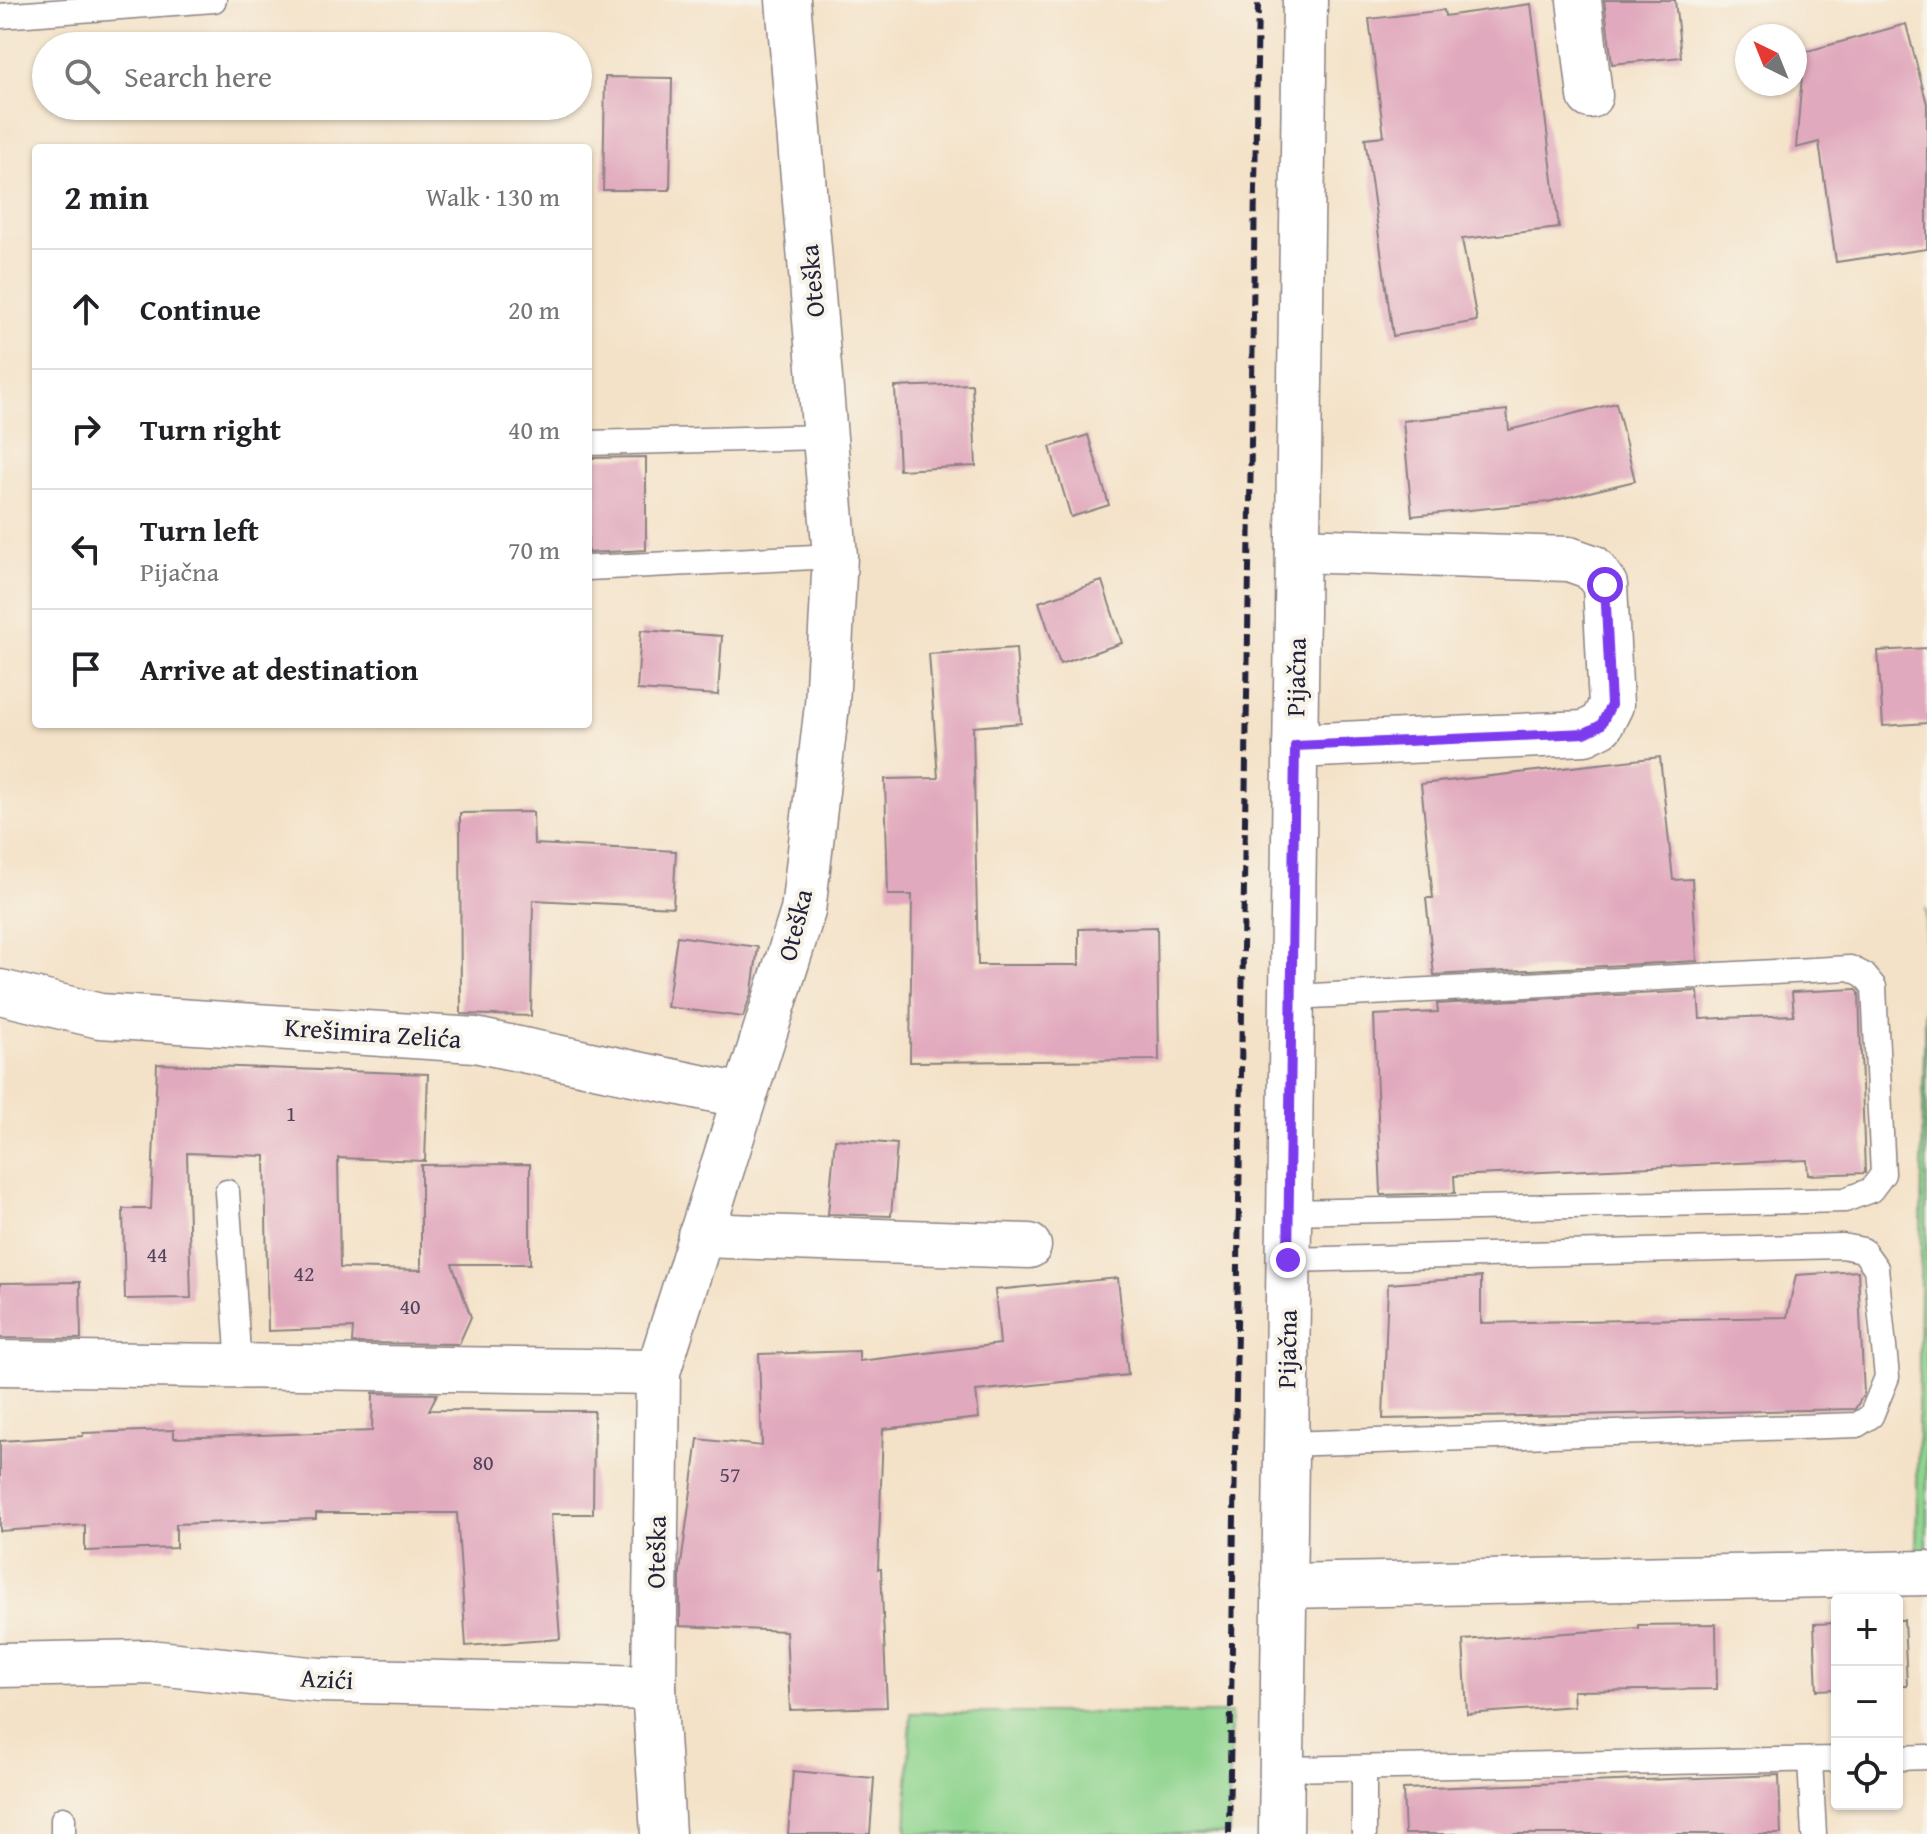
<!DOCTYPE html>
<html lang="en">
<head>
<meta charset="utf-8">
<style>
	:root { --surface:#fff; --page:#f2f2f2; --text:#202124; --muted:#757577; --line:#e0e0e0 }
	body { margin:0; font-family:"Gentium Book Plus",serif; background:var(--page); color:var(--text) }
	.controls { position:absolute; right:24px; bottom:24px; display:grid; overflow:hidden; border-radius:8px; box-shadow:0 2px 6px #0004 }
	.controls button { width:72px; height:72px; display:grid; place-items:center; padding:0; border:0; border-bottom:2px solid var(--line); background:var(--surface); color:var(--text); font:40px sans-serif }
	.compass { position:absolute; left:1735px; top:24px; width:72px; height:72px; border-radius:50%; background:var(--surface); box-shadow:0 2px 6px #0004; rotate:317deg }
	.stop { position:absolute; width:24px; height:24px; margin:-18px; border:6px solid #7c3aed; border-radius:50%; background:#fff }
	.stop.end { background:#7c3aed; border-color:#fff; box-shadow:0 2px 8px #0008 }
	.list { margin:0; padding:0; list-style:none }
	h2 { display:flex; justify-content:space-between; align-items:center; height:104px; margin:0; padding:0 32px; font-size:34px }
	h2 small { font-size:26px; font-weight:400; color:var(--muted) }
	.list li { display:grid; grid-template-columns:52px 1fr auto; gap:24px; align-items:center; box-sizing:border-box; height:120px; padding:0 32px; border-top:2px solid var(--line) }
	.list b { display:block; font-size:30px; white-space:nowrap }
	.list p { margin:0; font-size:26px; white-space:nowrap; color:var(--muted) }
	.list em { font-size:26px; font-style:normal; color:var(--muted) }
	.icon { flex:none; width:44px; height:44px; fill:none; stroke:currentColor; stroke-width:2; stroke-linecap:round; stroke-linejoin:round }
	.map { position:relative; flex:none; width:1927px; height:1834px; overflow:hidden }
	.search { position:absolute; background:var(--surface); box-shadow:0 2px 6px #0004; left:32px; top:32px; width:560px; height:88px; display:flex; align-items:center; gap:20px; box-sizing:border-box; padding:0 28px; border-radius:44px; color:var(--muted); font-size:30px }
	.panel { position:absolute; background:var(--surface); box-shadow:0 2px 6px #0004; left:32px; top:144px; width:560px; height:584px; border-radius:8px }
	.map>svg:first-child { display:block }
	.green { fill:#8fd48e; stroke:#587b64; stroke-width:2 }
	.building { fill:#e1a9bd }
	.lines { fill:none; stroke-linecap:round; stroke-linejoin:round }
	.lane-casing { stroke:#8b8282; stroke-width:27 }
	.street-casing { stroke:#8b8282; stroke-width:47 }
	.lane { stroke:#fff; stroke-width:24 }
	.street { stroke:#fff; stroke-width:44 }
	.rail { stroke:#22223b; stroke-width:6; stroke-dasharray:12 6; stroke-linecap:butt }
	.route { stroke:#7c3aed; stroke-width:10 }
	.labels { text-anchor:middle; stroke-width:8; stroke-linejoin:round; paint-order:stroke }
	.number-label { font-size:22px; fill:#52445c }
	.street-label { font-size:26px; fill:#22223b; stroke:#f7f3e8 }
</style>
</head>
<body>
<div class="map">
<svg width="1927" height="1834" viewBox="0 0 1927 1834">
	<rect width="100%" height="100%" fill="#f7f3e8"/>
	<filter id="ink" filterUnits="userSpaceOnUse"><feTurbulence type="fractalNoise" baseFrequency=".0125" numOctaves="2"/><feDisplacementMap in="SourceGraphic" scale="16" xChannelSelector="R" yChannelSelector="G"/><feConvolveMatrix kernelMatrix="1 2 1 2 8 2 1 2 1" color-interpolation-filters="sRGB"/></filter>
	<filter id="wash" filterUnits="userSpaceOnUse"><feTurbulence type="fractalNoise" baseFrequency=".006" numOctaves="4" result="noise"/><feDisplacementMap in="SourceGraphic" scale="32" xChannelSelector="R" yChannelSelector="G"/><feGaussianBlur stdDeviation="1.8" result="paint"/><feColorMatrix in="noise" values="0 0 0 0 0 0 0 0 0 0 0 0 0 0 0 0 0 1.4 0 .05"/><feComposite in="paint" operator="in"/></filter>
	<g filter="url(#wash)">
		<rect width="100%" height="100%" fill="#f4e2c8"/>
		<!-- green -->
		<g class="green">
			<path d="M 1926,908 L 1927,1559 L 1916,1560 Z"/>
			<path d="M 911,1713 L 1231,1713 L 1229,1834 L 906,1834 Z"/>
		</g>
		<g id="blocks">
			<!-- building -->
			<g class="building">
				<path d="M 1604,0 L 1675,0 L 1681,57 L 1612,64 Z"/>
				<path d="M 1531,4 L 1559,228 L 1462,239 L 1477,321 L 1393,336 L 1365,138 L 1384,136 L 1369,19 L 1444,10 L 1445,16 Z"/>
				<path d="M 1906,24 L 1927,104 L 1927,249 L 1836,262 L 1819,142 L 1796,148 L 1804,52 Z"/>
				<path d="M 605,77 L 672,78 L 670,190 L 603,190 Z"/>
				<path d="M 972,384 L 976,466 L 899,470 L 895,387 Z"/>
				<path d="M 1616,403 L 1635,481 L 1548,502 L 1412,516 L 1403,421 L 1507,410 L 1509,430 Z"/>
				<path d="M 1088,435 L 1109,505 L 1071,517 L 1050,447 Z"/>
				<path d="M 646,457 L 646,550 L 588,553 L 588,458 Z"/>
				<path d="M 1102,581 L 1122,643 L 1060,664 L 1039,602 Z"/>
				<path d="M 641,630 L 722,636 L 718,695 L 637,690 Z"/>
				<path d="M 1016,648 L 1021,723 L 973,727 L 978,965 L 1079,965 L 1079,929 L 1157,927 L 1159,1060 L 910,1062 L 912,895 L 888,895 L 885,779 L 938,778 L 929,654 Z"/>
				<path d="M 1927,648 L 1927,723 L 1883,726 L 1878,651 Z"/>
				<path d="M 1660,757 L 1673,880 L 1692,879 L 1697,961 L 1434,975 L 1426,898 L 1433,898 L 1421,784 Z"/>
				<path d="M 533,812 L 534,844 L 676,851 L 673,907 L 533,900 L 531,1016 L 461,1014 L 460,813 Z"/>
				<path d="M 677,936 L 758,947 L 752,991 L 743,1017 L 667,1007 Z"/>
				<path d="M 1856,989 L 1859,993 L 1865,1173 L 1808,1175 L 1807,1160 L 1454,1176 L 1455,1193 L 1381,1195 L 1374,1015 L 1438,1012 L 1437,1004 L 1698,991 L 1700,1019 L 1794,1015 L 1792,992 Z"/>
				<path d="M 157,1064 L 428,1074 L 425,1161 L 338,1158 L 340,1268 L 421,1270 L 421,1165 L 530,1164 L 530,1264 L 452,1264 L 471,1317 L 459,1344 L 352,1343 L 353,1328 L 268,1331 L 265,1156 L 187,1153 L 191,1298 L 125,1299 L 123,1209 L 151,1209 Z"/>
				<path d="M 835,1139 L 897,1144 L 891,1216 L 828,1214 Z"/>
				<path d="M 1858,1271 L 1864,1394 L 1855,1409 L 1383,1419 L 1388,1284 L 1481,1277 L 1481,1323 L 1787,1317 L 1796,1275 Z"/>
				<path d="M 1118,1278 L 1128,1375 L 976,1391 L 979,1418 L 883,1429 L 878,1569 L 881,1569 L 887,1707 L 790,1710 L 786,1631 L 680,1626 L 680,1572 L 698,1439 L 762,1446 L 759,1354 L 859,1351 L 859,1361 L 1000,1344 L 995,1290 Z"/>
				<path d="M 80,1282 L 81,1339 L 0,1338 L 0,1283 Z"/>
				<path d="M 373,1393 L 437,1394 L 429,1410 L 594,1411 L 593,1514 L 551,1514 L 560,1639 L 466,1646 L 457,1513 L 316,1513 L 316,1519 L 176,1524 L 176,1548 L 85,1551 L 85,1525 L 0,1531 L 0,1441 L 83,1436 L 83,1433 L 174,1430 L 174,1438 L 372,1431 Z"/>
				<path d="M 1897,1620 L 1904,1620 L 1907,1686 L 1897,1686 Z"/>
				<path d="M 1837,1623 L 1837,1689 L 1817,1690 L 1814,1624 Z"/>
				<path d="M 1716,1624 L 1717,1689 L 1573,1691 L 1574,1706 L 1467,1714 L 1463,1640 L 1638,1628 L 1638,1625 Z"/>
				<path d="M 793,1771 L 874,1778 L 870,1834 L 788,1834 Z"/>
				<path d="M 1779,1775 L 1781,1834 L 1405,1834 L 1403,1789 Z"/>
			</g>
		</g>
	</g>
	<g filter="url(#ink)">
		<use href="#blocks" fill-opacity="0" stroke="#8b8282" stroke-width="2"/>
		<g class="lines">
			<defs>
				<g id="lane">
					<path d="M 0,16 L 214,0"/>
					<path d="M 588,443 L 825,437"/>
					<path d="M 588,568 L 835,556"/>
					<path d="M 227,1192 L 239,1367"/>
					<path d="M 1289,1212 L 1845,1200 L 1871,1190 L 1883,1174 L 1874,987 L 1864,975 L 1850,968 L 1293,997"/>
					<path d="M 1285,1444 L 1857,1425 L 1871,1416 L 1887,1377 L 1876,1268 L 1863,1250 L 1842,1246 L 1288,1260"/>
					<path d="M 1897,1758 L 1927,1757"/>
					<path d="M 1810,1760 L 1814,1834"/>
					<path d="M 1364,1768 L 1364,1834"/>
					<path d="M 1282,1769 L 1837,1759"/>
					<path d="M 63,1819 L 63,1834"/>
				</g>
				<g id="street">
					<path d="M 1579,0 L 1590,96"/>
					<path d="M 1295,746 L 1585,733 L 1601,725 L 1611,705 L 1605,585 L 1592,567 L 1569,559 L 1298,550"/>
					<path d="M 0,992 L 100,1016 L 475,1040 L 743,1096"/>
					<path d="M 700,1235 L 1029,1246"/>
					<path d="M 0,1363 L 658,1372"/>
					<path d="M 1284,1586 L 1927,1573"/>
					<path d="M 0,1665 L 149,1662 L 319,1680 L 654,1688"/>
					<path d="M 663,1834 L 654,1688 L 658,1372 L 803,911 L 827,705 L 835,556 L 788,0"/>
					<path d="M 1281,1834 L 1305,0"/>
				</g>
			</defs>
			<!-- lane casing -->
			<use href="#lane" class="lane-casing"/>
			<!-- street casing -->
			<use href="#street" class="street-casing"/>
			<!-- lane -->
			<use href="#lane" class="lane"/>
			<!-- street -->
			<use href="#street" class="street"/>
			<!-- rail -->
			<path class="rail" d="M 1229,1834 L 1258,0"/>
		</g>
	</g>
	<g class="lines" filter="url(#ink)">
		<!-- route -->
		<path class="route" d="M 1288,1260 L 1295,746 L 1585,733 L 1601,725 L 1611,705 L 1605,585"/>
	</g>
	<g class="labels">
		<!-- number labels -->
		<g class="number-label">
			<text x="291" y="1121">1</text>
			<text x="157" y="1262">44</text>
			<text x="304" y="1281">42</text>
			<text x="410" y="1314">40</text>
			<text x="483" y="1470">80</text>
			<text x="730" y="1482">57</text>
		</g>
		<!-- street labels -->
		<g class="street-label">
			<text transform="translate(812 281) rotate(-95)" y="9">Oteška</text>
			<text transform="translate(1296 677) rotate(-89)" y="9">Pijačna</text>
			<text transform="translate(795 925) rotate(-76)" y="9">Oteška</text>
			<text transform="translate(373 1033) rotate(4)" y="9">Krešimira Zelića</text>
			<text transform="translate(1287 1349) rotate(-89)" y="9">Pijačna</text>
			<text transform="translate(656 1552) rotate(-89)" y="9">Oteška</text>
			<text transform="translate(327 1679) rotate(3)" y="9">Azići</text>
		</g>
	</g>
</svg>
<div class="controls">
<button>+</button>
<button>−</button>
<button><svg class="icon" aria-label="locate" viewBox="0 0 24 24"><circle cx="12" cy="12" r="6"/><path d="M12 2v4M12 18v4M2 12h4M18 12h4"/></svg></button>
</div>
<svg class="compass" viewBox="-18 -18 36 36"><path d="M0-13l5 13h-10z" fill="#e53935"/><path d="M0 13l5-13h-10z" fill="#757577"/></svg>
<div class="stop" style="left:1605px;top:585px"></div>
<div class="stop end" style="left:1288px;top:1260px"></div>
<div class="search"><svg class="icon" aria-label="search" viewBox="0 0 24 24"><circle cx="10" cy="10" r="6"/><path d="M15 15l6 6"/></svg>Search here</div>
<section class="panel">
<h2>2 min<small>Walk · 130 m</small></h2>
<ul class="list">
<li><svg class="icon" aria-label="ahead" viewBox="0 0 24 24"><path d="M12 20V5M6 11l6-6 6 6"/></svg><div><b>Continue</b></div><em>20 m</em></li>
<li><svg class="icon" aria-label="right" viewBox="0 0 24 24"><path d="M7 20v-9h11M14 6l5 5-5 5"/></svg><div><b>Turn right</b></div><em>40 m</em></li>
<li><svg class="icon" aria-label="left" viewBox="0 0 24 24"><path d="M17 20v-9H6M10 6l-5 5 5 5"/></svg><div><b>Turn left</b><p>Pijačna</p></div><em>70 m</em></li>
<li><svg class="icon" aria-label="arrive" viewBox="0 0 24 24"><path d="M6 21V4h12l-3 4 3 4H6"/></svg><div><b>Arrive at destination</b></div></li>
</ul>
</section>
</div>
</body>
</html>
